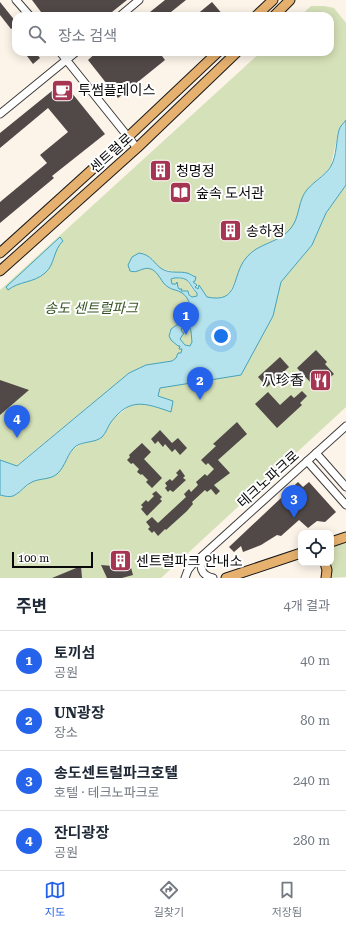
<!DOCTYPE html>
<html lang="ko">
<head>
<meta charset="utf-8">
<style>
	:root { --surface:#fff; --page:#f2f2f3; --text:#1f2937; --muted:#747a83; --line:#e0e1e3; --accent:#2563eb }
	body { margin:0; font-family:"Roboto Serif","Noto Sans KR",serif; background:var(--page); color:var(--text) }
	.controls { position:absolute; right:12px; bottom:12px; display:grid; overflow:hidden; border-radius:8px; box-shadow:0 2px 10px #0003 }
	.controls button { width:36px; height:36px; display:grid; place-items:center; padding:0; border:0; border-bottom:1px solid var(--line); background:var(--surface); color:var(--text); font:20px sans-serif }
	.scale { position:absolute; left:12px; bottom:10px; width:81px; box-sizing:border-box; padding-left:4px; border:2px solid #090909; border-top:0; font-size:11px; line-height:14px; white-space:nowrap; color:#090909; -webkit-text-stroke:3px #fff; paint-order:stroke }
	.you { position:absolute; left:221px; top:336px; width:14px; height:14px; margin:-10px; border:3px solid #fff; border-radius:50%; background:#1a73e8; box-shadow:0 0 0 6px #1a73e833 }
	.badge { display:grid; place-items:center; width:26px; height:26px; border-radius:50%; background:var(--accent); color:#fff; font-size:13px; font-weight:700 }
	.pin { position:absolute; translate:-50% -33px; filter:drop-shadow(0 1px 2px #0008) }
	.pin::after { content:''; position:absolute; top:21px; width:14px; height:12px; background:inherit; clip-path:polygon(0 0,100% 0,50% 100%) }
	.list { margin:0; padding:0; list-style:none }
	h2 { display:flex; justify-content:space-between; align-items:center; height:52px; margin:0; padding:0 16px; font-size:17px }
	h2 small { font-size:13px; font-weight:400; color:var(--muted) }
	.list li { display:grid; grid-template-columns:26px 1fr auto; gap:12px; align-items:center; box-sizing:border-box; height:60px; padding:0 16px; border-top:1px solid var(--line) }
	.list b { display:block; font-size:15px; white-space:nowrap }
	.list p { margin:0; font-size:13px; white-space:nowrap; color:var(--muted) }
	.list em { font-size:13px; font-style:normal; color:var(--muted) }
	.icon { flex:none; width:22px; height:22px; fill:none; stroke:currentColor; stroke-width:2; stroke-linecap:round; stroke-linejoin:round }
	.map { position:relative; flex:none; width:346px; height:578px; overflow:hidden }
	.search { position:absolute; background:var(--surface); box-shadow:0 2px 10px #0003; left:12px; right:12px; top:12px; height:44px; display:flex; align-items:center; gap:10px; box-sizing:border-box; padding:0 14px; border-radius:12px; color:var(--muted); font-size:15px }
	.sheet { height:292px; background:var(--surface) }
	nav { display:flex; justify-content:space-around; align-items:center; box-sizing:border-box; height:56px; border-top:1px solid var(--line); background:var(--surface); font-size:11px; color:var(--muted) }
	nav a { display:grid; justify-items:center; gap:2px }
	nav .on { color:var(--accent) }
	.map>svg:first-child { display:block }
	.green { fill:#d5e1b8 }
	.water { fill:#b4e3ed; stroke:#45a2b9; fill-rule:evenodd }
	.building { fill:#504947 }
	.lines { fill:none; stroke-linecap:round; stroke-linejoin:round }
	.minor-casing { stroke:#3c3c3c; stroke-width:9 }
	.major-casing { stroke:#1a1a1a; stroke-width:11 }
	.minor { stroke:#fff; stroke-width:7 }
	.major { stroke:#e6b16f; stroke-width:9 }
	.labels { text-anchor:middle; stroke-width:4; stroke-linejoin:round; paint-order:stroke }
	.poi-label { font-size:14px; fill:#090909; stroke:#fff; text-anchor:start }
	.street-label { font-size:14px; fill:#090909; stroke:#fff }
	.park-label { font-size:14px; font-style:italic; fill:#395724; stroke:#fff }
</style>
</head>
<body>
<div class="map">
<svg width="346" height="578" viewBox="0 0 346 578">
	<rect width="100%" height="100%" fill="#fcf4e9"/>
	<!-- green -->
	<g class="green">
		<path d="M 311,6 L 325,6 L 334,8 L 346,23 L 346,120 L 339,129 L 331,165 L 326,172 L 310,186 L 303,195 L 295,223 L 290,230 L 285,234 L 251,252 L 228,295 L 219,299 L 206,297 L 200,287 L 198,289 L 195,287 L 197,285 L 193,282 L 195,280 L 195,279 L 196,277 L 180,272 L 178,273 L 163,269 L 167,287 C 172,290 179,291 184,294 C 193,303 190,316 181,323 C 177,326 173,327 170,330 C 166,338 174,344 180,346 L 179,348 L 182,349 L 181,354 L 178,353 L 176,358 L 172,361 L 146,365 L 129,373 L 16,466 L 0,460 L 0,290 L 261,52 L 330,52 L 330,16 L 300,16 Z"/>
		<path d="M 346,185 L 346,407 L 161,578 L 0,578 L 0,495 L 10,496 L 16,495 L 33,481 L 55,475 L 59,472 L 73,449 L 85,442 L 98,439 L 114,418 L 130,406 L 138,403 L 153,406 L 173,401 L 158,396 L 159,388 L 241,374 L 273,316 L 281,282 L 312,245 L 326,213 Z"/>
		<path d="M 174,278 L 186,279 L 192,289 L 197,293 L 197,295 L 194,297 L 191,297 L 188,291 L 182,291 L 182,289 L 179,289 L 177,284 L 172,284 L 171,280 Z"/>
		<path d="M 187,324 C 192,327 191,336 192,342 L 190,346 L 184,344 L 180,339 L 184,333 L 182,332 L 181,329 L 184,325 Z"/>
		<path d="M 346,541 L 346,577 L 330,578 L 328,563 L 331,563 L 331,546 Z"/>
	</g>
	<!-- water -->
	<g class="water">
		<path d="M 346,120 L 346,185 L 326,213 L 312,245 L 281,282 L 273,316 L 241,375 L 160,388 L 158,396 L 173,401 L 171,412 C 145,403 130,397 111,422 C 108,426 106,433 102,437 C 95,443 84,441 76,446 C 67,453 66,466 57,474 C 50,480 40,478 32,482 C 25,485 21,492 15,495 C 10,498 5,496 0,495 L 0,460 L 17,466 L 129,373 L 146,365 L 172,361 L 176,358 L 178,353 L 181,353 L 182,349 L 179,349 L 180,346 L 178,346 L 171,340 L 169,336 L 171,329 C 176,325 182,323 187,318 C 193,311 190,298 182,293 C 178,290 172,290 168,287 C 161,283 159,272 151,269 C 143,266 138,274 130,271 L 128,265 L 132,257 L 139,253 C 152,255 153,263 162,269 C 170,274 180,271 187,273 C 191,274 192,276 196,277 L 195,281 L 193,282 L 197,285 L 195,287 L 198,289 L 199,285 L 207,297 C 240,304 231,276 246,258 C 257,243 280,243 291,228 C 299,218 298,205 304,194 C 311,182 325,177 331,166 C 337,155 336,141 339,130 C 340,126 344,123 346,120 ZM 174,278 C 191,277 187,283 197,293 L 197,296 L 192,297 L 189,295 L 188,291 L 181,291 L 182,289 L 179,289 L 178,287 L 177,282 L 176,284 L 172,284 L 171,279 ZM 187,324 C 192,327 191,336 192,342 L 190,346 L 185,345 L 180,339 L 184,333 L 182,332 L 181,329 L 184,325 Z"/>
		<path d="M 60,237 L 63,241 C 53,250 55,265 45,273 C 34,283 19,281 8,290 L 6,287 Z"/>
	</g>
	<!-- building -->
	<g class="building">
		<path d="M 32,0 L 127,0 L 107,16 L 44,16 Z"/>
		<path d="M 165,0 L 186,0 L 166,16 L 145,16 Z"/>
		<path d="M 0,2 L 16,22 L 16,25 L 11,29 L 0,15 Z"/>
		<path d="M 212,2 L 224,16 L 195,16 Z"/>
		<path d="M 24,52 L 35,52 L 40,58 L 33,64 Z"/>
		<path d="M 97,52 L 159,52 L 165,60 L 118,98 L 88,60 Z"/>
		<path d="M 63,82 L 105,134 L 52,176 L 54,178 L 0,223 L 0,202 L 47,163 L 40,155 L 68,132 L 48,108 L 0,148 L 0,133 Z"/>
		<path d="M 316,350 L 327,362 L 325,364 L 334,374 L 323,384 L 322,383 L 315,390 L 311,385 L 312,384 L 297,368 Z"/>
		<path d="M 280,357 L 289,367 L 267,387 L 258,377 Z"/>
		<path d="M 0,380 L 29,390 L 0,415 Z"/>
		<path d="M 302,391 L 307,396 L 300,403 L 302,405 L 277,428 L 255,404 L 268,392 L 280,405 L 291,395 L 294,398 Z"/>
		<path d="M 237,422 L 247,434 L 218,460 L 230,473 L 214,485 L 220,491 L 216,495 L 211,489 L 207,492 L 205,490 L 192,502 L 193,504 L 187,511 L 166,530 L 165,529 L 158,536 L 154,531 L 152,533 L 148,529 L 150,527 L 146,522 L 152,517 L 158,523 L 186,497 L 184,494 L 189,489 L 191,492 L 198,485 L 196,482 L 205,474 L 207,476 L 214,469 L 208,463 L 206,465 L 201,460 L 216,446 L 213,444 Z"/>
		<path d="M 160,430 L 172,443 L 178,438 L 187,448 L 180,455 L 175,449 L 172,452 L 165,444 L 163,447 L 158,441 L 155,444 L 151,439 Z"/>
		<path d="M 142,443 L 151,452 L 144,459 L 162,478 L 152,488 L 146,482 L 148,480 L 142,474 L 141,475 L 137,472 L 139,469 L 133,463 L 131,464 L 127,460 L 130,457 L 129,455 Z"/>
		<path d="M 180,469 L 185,476 L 183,478 L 186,480 L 173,492 L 170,490 L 168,492 L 165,488 L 167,486 L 165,483 L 170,479 L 172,481 L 178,475 L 176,473 Z"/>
		<path d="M 298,482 L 303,487 L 309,482 L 336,512 L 325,522 L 317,521 L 308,528 L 299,520 L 281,536 L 277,535 L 261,545 L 243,552 L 241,546 L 234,552 L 229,547 Z"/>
		<path d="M 156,491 L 162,497 L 160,499 L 162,501 L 147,516 L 141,509 L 143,507 L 141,505 L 146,500 L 148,502 L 154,496 L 152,494 Z"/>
		<path d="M 127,553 L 133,575 L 122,578 L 107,578 L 101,565 L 113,566 L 110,557 Z"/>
		<path d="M 81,566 L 82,578 L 52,578 Z"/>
	</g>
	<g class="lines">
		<defs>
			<g id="minor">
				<path d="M 16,0 L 30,16"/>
				<path d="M 120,16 L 139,0"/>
				<path d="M 60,52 L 137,148"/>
				<path d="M 0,114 L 76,52"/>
				<path d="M 316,453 L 346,487"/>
				<path d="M 307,461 L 346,505"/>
				<path d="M 204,556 C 199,566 200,575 213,578"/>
				<path d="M 185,578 L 188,570 L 192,565 L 346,426"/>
			</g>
			<g id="major">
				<path d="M 256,16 L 273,0"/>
				<path d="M 274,16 L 290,0"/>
				<path d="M 0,253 L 128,137 L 218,52"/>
				<path d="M 0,271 L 137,148 L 237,52"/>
				<path d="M 331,542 L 346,537"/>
				<path d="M 325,563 L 327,570 L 326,578"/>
				<path d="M 226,578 L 301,553"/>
			</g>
		</defs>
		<!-- minor casing -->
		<use href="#minor" class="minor-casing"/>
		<!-- major casing -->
		<use href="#major" class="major-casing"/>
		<!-- minor -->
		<use href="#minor" class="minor"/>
		<!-- major -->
		<use href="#major" class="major"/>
	</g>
	<!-- icons -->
	<defs>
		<symbol id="cafe-square" viewBox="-11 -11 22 22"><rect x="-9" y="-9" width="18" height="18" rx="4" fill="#a53551" stroke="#fff"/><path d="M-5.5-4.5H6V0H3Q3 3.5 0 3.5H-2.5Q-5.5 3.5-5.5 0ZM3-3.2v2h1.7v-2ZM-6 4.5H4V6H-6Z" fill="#fff"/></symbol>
		<symbol id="building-square" viewBox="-11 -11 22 22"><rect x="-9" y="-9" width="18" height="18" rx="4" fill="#a53551" stroke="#fff"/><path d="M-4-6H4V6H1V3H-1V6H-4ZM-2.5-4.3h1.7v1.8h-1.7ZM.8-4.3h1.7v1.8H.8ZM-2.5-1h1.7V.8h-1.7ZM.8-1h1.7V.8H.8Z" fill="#fff"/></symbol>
		<symbol id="library-square" viewBox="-11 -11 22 22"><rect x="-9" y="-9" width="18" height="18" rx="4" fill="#a53551" stroke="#fff"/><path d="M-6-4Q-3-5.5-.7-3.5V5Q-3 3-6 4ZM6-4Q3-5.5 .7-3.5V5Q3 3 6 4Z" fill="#fff"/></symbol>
		<symbol id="restaurant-square" viewBox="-11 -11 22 22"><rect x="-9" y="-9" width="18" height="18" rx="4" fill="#a53551" stroke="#fff"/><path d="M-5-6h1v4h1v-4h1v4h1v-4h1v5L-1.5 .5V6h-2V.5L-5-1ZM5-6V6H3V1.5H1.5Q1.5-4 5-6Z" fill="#fff"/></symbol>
	</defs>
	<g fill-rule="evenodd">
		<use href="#cafe-square" x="50" y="78" width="25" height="25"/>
		<use href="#building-square" x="148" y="158" width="25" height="25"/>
		<use href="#library-square" x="168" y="180" width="25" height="25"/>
		<use href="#building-square" x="218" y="218" width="25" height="25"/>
		<use href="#restaurant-square" x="308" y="368" width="25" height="25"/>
		<use href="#building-square" x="108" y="548" width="25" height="25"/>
	</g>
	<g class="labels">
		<!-- poi labels -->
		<g class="poi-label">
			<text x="78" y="95">투썸플레이스</text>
			<text x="176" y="176">청명정</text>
			<text x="196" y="198">숲속 도서관</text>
			<text x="246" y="236">송하정</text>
			<text x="304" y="385" text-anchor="end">八珍香</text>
			<text x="136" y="566">센트럴파크 안내소</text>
		</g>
		<!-- street labels -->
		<g class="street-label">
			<text transform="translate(111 153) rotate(-42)" y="5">센트럴로</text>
			<text transform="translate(268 479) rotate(-42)" y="5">테크노파크로</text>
		</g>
		<!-- park labels -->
		<g class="park-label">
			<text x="91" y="313">송도 센트럴파크</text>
		</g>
	</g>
</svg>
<div class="controls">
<button><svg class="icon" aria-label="locate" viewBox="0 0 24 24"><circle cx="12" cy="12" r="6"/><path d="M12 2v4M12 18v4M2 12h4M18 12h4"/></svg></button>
</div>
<div class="scale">100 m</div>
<div class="you"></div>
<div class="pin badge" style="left:186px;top:335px">1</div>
<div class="pin badge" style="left:200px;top:400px">2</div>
<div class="pin badge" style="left:294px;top:518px">3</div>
<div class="pin badge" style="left:17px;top:438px">4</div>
<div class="search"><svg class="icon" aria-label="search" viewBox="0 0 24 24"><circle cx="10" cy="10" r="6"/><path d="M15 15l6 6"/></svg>장소 검색</div>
</div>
<section class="sheet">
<h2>주변<small>4개 결과</small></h2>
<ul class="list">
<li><span class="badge">1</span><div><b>토끼섬</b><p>공원</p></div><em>40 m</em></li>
<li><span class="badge">2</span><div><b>UN광장</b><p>장소</p></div><em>80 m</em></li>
<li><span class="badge">3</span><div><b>송도센트럴파크호텔</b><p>호텔 · 테크노파크로</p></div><em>240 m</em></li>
<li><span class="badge">4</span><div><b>잔디광장</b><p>공원</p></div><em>280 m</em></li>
</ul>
</section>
<nav>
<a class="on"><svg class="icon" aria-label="map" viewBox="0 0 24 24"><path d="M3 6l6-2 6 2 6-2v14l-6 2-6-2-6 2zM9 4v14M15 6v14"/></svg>지도</a>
<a><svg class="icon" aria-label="directions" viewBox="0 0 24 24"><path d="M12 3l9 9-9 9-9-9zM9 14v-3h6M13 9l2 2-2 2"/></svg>길찾기</a>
<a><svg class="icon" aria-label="saved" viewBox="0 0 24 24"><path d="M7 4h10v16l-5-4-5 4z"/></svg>저장됨</a>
</nav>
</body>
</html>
